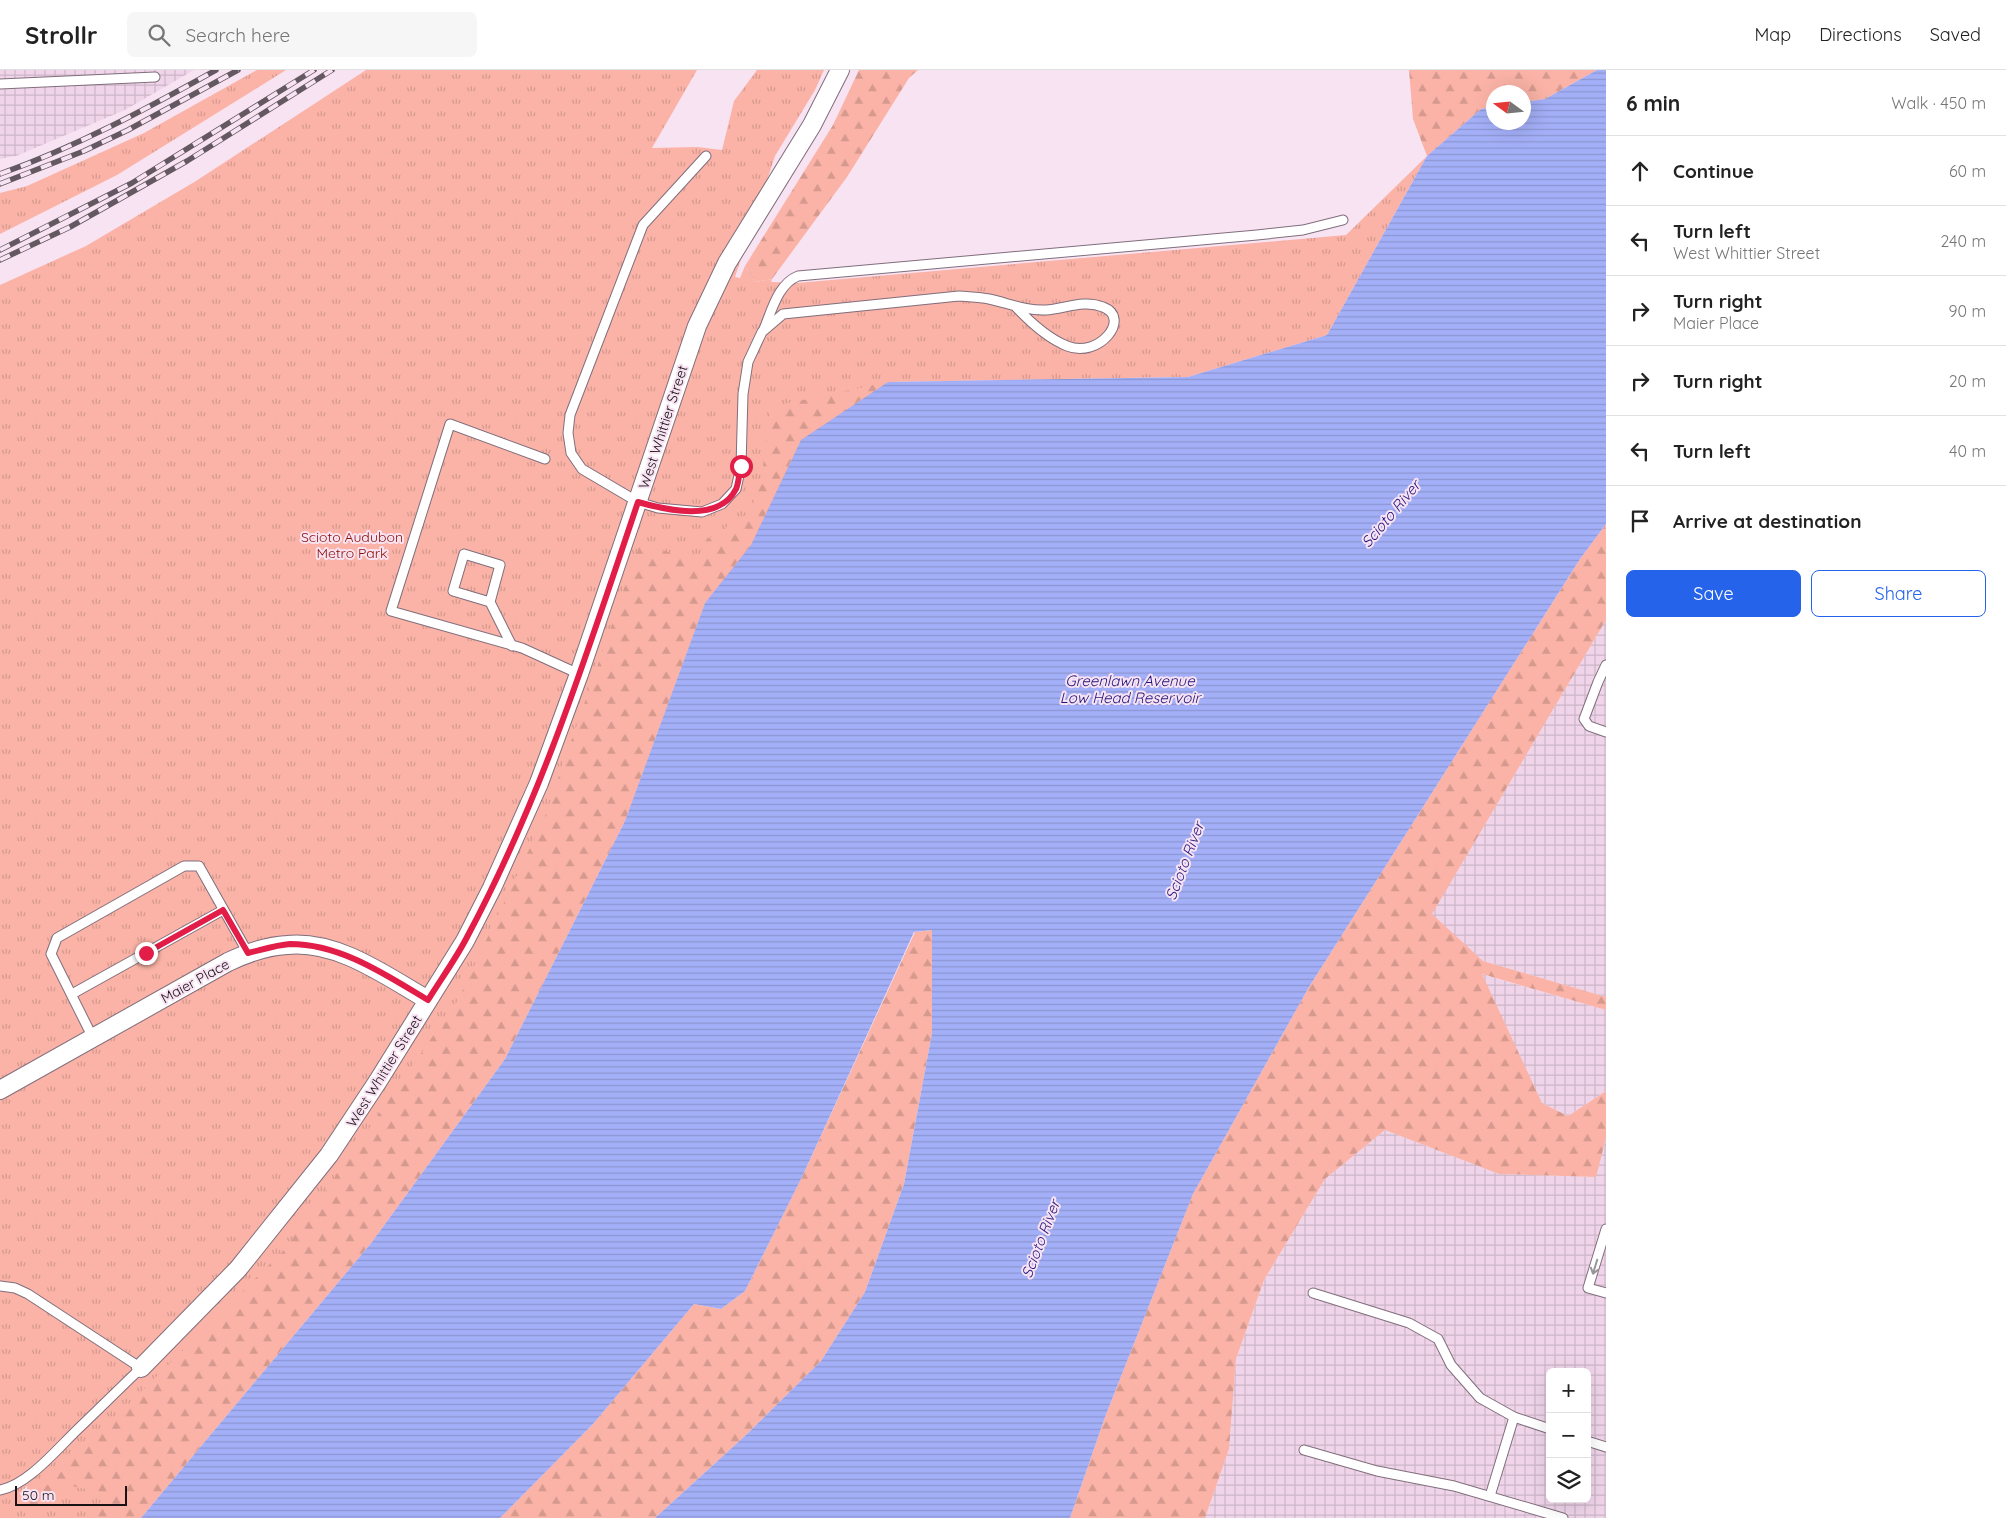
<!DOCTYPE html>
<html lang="en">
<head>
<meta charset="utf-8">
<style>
	:root { --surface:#fff; --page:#f6f6f6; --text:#222; --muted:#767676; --line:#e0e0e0; --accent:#2563eb }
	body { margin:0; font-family:Quicksand,sans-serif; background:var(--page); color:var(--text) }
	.controls { position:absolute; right:15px; bottom:15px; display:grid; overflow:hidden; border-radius:8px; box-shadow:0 5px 20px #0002 }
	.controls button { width:45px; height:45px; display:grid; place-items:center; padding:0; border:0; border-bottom:1px solid var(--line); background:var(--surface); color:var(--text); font:25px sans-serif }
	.compass { position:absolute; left:1486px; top:15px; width:45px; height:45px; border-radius:50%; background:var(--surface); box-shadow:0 5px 20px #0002; rotate:285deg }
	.scale { position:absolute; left:15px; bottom:12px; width:112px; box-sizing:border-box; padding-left:5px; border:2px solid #191217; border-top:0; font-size:14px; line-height:18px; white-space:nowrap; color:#191217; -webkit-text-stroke:4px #f8e3f3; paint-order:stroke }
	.stop { position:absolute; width:15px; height:15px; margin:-11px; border:4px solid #e11d48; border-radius:50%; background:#fff }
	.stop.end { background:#e11d48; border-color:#fff; box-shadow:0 1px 5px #0008 }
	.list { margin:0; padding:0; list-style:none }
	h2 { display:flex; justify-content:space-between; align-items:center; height:65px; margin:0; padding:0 20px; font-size:21px }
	h2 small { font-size:16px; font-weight:400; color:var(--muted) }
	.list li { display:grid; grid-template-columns:32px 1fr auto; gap:15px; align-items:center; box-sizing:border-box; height:70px; padding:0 20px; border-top:1px solid var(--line) }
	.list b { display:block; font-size:19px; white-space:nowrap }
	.list p { margin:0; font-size:16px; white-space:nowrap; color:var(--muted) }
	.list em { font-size:16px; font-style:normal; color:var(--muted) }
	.actions { display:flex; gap:10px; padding:15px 20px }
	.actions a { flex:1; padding:11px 0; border:1px solid var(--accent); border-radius:8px; text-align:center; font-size:18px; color:var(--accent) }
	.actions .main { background:var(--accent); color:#fff }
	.icon { flex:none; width:28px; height:28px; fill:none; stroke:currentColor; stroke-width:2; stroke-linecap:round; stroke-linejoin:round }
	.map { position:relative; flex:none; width:1606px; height:1448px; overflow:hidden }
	header { display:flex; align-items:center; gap:30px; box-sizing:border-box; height:70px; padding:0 25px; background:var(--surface); border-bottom:1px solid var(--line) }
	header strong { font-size:24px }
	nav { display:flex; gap:28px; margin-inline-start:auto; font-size:18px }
	.search { width:350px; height:45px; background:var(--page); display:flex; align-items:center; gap:12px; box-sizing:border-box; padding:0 18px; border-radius:8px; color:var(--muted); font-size:19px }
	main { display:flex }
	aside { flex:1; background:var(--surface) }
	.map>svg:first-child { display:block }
	.industrial { fill:url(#industrial-grid); fill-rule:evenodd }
	.grass { fill:url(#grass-tufts) }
	.forest { fill:url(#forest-firs) }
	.water { fill:url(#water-rules) }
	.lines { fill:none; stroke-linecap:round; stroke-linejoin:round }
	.lane-casing { stroke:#806e7c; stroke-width:11 }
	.street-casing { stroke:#806e7c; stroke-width:20 }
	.lane { stroke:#fff; stroke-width:9 }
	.street { stroke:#fff; stroke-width:18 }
	.rail-casing { stroke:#645861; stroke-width:5.5 }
	.rail { stroke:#f8e3f3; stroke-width:4; stroke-dasharray:11; stroke-linecap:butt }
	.oneway { stroke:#989497 }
	.route { stroke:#e11d48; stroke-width:6 }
	.labels { text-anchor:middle; stroke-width:4; stroke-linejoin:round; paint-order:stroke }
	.street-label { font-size:14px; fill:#191217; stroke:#f8e3f3 }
	.park-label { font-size:14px; fill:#8c0e02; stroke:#f8e3f3 }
	.water-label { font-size:15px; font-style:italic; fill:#22167c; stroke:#f8e3f3 }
</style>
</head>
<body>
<header>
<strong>Strollr</strong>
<div class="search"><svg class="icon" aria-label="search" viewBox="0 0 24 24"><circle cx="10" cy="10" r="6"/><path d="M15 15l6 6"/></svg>Search here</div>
<nav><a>Map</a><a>Directions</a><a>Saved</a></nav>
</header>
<main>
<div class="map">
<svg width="1606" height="1448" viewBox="0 0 1606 1448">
	<defs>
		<pattern id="industrial-grid" width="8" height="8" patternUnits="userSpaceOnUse" patternTransform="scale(1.25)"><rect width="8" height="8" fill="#f0d5ea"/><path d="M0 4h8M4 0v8" fill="none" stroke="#cdb6c8"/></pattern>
		<pattern id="grass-tufts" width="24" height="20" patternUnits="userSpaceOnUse" patternTransform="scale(1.25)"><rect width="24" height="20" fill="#fab3a6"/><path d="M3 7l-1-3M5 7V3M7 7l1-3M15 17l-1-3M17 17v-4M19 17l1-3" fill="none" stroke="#d6998e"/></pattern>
		<pattern id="forest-firs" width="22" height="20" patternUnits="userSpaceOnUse" patternTransform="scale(1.25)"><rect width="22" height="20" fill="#fab3a6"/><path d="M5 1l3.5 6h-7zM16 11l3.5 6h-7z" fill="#d6998e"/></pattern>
		<pattern id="water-rules" width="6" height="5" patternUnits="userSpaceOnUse" patternTransform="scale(1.25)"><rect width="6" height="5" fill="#a3aff7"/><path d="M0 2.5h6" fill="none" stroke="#8c96d3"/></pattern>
	</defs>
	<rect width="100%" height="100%" fill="#f8e3f3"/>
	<!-- industrial -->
	<g class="industrial">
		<path d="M 0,0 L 194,0 L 125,40 L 16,86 L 0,89 Z"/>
		<path d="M 1606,550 L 1606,927 L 1483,891 L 1431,845 Z"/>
		<path d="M 1481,904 L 1606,940 L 1606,1021 L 1568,1046 L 1542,1033 Z"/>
		<path d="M 1385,1060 L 1499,1104 L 1595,1107 L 1606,1068 L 1606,1448 L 1205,1448 L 1229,1379 L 1236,1289 L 1264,1210 L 1325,1109 ZM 1550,1302 L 1587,1302 L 1587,1429 L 1550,1429 Z"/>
	</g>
	<!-- grass -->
	<g class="grass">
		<path d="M 257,0 L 286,0 L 117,105 L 0,164 L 0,123 L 27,116 L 144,63 Z"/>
		<path d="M 366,0 L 697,0 L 652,78 L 697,77 L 722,80 L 734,31 L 757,0 L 824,0 L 815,20 L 775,86 L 735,207 L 740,208 L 745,196 L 755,212 L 772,209 L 771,212 L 797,213 L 1346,165 L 1427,86 L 1327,265 L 1188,307 L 888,312 L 705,533 L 625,751 L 141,1448 L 0,1448 L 0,215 L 86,176 L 196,111 Z"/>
	</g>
	<!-- forest -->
	<g class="forest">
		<path d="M 859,0 L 918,0 L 909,8 L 847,107 L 772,209 L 755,212 L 745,196 L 833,55 Z"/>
		<path d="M 1409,0 L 1597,0 L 1545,29 L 1524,32 L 1524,22 L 1494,22 L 1493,37 L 1481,39 L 1427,86 L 1413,49 Z"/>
		<path d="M 888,312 L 801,370 L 751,475 L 705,533 L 625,751 L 505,989 L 372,1172 L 141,1448 L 85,1448 L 105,1427 L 101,1422 L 71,1416 L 28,1447 L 22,1440 L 285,1179 L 458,930 L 545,746 L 640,474 L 700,491 L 706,470 L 749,443 L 761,414 L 770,337 Z"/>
		<path d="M 1606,454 L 1606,550 L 1432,844 L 1483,891 L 1606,927 L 1606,940 L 1482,904 L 1542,1033 L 1568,1046 L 1606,1021 L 1606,1068 L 1596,1107 L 1499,1104 L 1385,1060 L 1325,1109 L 1264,1210 L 1236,1289 L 1229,1379 L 1205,1448 L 1070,1448 L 1105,1347 L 1193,1124 L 1309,917 L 1580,489 Z"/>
		<path d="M 932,860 L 932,963 L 904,1114 L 865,1222 L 821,1291 L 746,1365 L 655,1448 L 500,1448 L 593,1354 L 694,1234 L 721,1239 L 745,1221 L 802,1107 L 915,862 Z"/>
	</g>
	<!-- water -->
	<path class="water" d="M 1597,0 L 1606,0 L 1606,454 L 1580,489 L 1309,917 L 1193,1124 L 1105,1347 L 1070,1448 L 655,1448 L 746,1365 L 821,1291 L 865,1222 L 904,1114 L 932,963 L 932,860 L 914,862 L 802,1107 L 745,1221 L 721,1239 L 694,1234 L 593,1354 L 500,1448 L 141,1448 L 372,1172 L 505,989 L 625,751 L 705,533 L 751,475 L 801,370 L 888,312 L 1188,307 L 1327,265 L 1427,86 L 1481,39 L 1493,37 L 1494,52 L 1524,52 L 1524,32 L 1545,29 Z"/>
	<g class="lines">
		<defs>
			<g id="lane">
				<path d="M 0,14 L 155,7"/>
				<path d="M 706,86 L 643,155 L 570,345 L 568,363 L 571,383 L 582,399 L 638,432 L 658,438 L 702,442 L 722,434 L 736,419 L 741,396 L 743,324 L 748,292 L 762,262 L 783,244 L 959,226 C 969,227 979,227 989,229 C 1008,233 1026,241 1046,240 C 1064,239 1084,229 1103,237 C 1132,248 1099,289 1067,276 C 1047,268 1029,251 1015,236"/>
				<path d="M 764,259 C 772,240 778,214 798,206 L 1257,165 L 1303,160 L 1343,150"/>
				<path d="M 545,389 L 450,354 L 391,541 L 522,578 L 579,604"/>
				<path d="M 490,532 L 453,521 L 464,484 L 500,495 L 490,532 L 512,576"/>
				<path d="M 1606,595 L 1598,612 L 1584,649 L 1589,656 L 1606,662"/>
				<path d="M 72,924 L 223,840"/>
				<path d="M 93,968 L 51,884 L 57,868 L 184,796 L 199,796 L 248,883"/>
				<path d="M 1606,1159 L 1588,1218 L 1606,1223"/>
				<path d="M 0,1216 L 15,1218 L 28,1224 L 141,1298 C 120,1318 99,1339 78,1359 C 58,1378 28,1415 0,1420"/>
				<path d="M 1313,1223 L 1409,1253 L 1438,1269 L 1451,1295 L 1480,1328 L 1514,1347"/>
				<path d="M 1587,1371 L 1606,1377"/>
				<path d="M 1304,1380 L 1377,1401 L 1454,1416 L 1563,1448"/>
				<path d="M 1490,1426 L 1514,1347 L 1550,1359"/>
			</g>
			<g id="street">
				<path d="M 0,1020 L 228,892 C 247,883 266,876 287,875 C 338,870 386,906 428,930"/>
				<path d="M 141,1298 L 238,1199 L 329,1085 L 378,1011 L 465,871 L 492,818 L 539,713 L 579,604 L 697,256 L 727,193 L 812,55 L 840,0"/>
			</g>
		</defs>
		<!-- lane casing -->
		<use href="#lane" class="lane-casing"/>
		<!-- street casing -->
		<use href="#street" class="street-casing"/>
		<!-- lane -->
		<use href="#lane" class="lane"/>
		<!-- street -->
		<use href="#street" class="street"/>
		<defs>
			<g id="rail">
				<path d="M 0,104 C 78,76 144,40 216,0"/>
				<path d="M 0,114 L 84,81 L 128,60 L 238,0"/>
				<path d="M 0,180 L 132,113 L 314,0"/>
				<path d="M 0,190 L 70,157 L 187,91 L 332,0"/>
			</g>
		</defs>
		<!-- rail casing -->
		<use href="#rail" class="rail-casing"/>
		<!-- rail -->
		<use href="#rail" class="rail"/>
	</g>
	<!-- one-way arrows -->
	<defs><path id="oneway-shaft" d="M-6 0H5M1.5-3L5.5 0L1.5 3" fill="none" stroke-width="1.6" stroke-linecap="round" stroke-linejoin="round" transform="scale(1.25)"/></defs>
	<use class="oneway" href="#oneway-shaft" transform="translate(1595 1197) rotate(107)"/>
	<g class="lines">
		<!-- route -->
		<path class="route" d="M 146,883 L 223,840 L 248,883 C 261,880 276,875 290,874 C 341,874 386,905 428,930 C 441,909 455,890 466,869 C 541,730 588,580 638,432 C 666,440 719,453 736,419 C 739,412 739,403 741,396"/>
	</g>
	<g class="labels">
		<!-- street labels -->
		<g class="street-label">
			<text transform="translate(663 357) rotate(-72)" y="5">West Whittier Street</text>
			<text transform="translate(195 911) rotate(-29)" y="5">Maier Place</text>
			<text transform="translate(384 1001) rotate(-58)" y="5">West Whittier Street</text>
		</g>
		<!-- park labels -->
		<g class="park-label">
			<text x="352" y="472">Scioto Audubon<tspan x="352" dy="16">Metro Park</tspan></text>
		</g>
		<!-- water labels -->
		<g class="water-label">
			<text transform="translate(1391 444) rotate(-50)" y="5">Scioto River</text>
			<text x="1130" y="616">Greenlawn Avenue<tspan x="1130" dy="17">Low Head Reservoir</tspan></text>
			<text transform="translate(1185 791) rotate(-69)" y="5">Scioto River</text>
			<text transform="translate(1041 1169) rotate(-69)" y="5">Scioto River</text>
		</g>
	</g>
</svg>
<div class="controls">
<button>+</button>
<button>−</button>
<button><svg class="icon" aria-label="layers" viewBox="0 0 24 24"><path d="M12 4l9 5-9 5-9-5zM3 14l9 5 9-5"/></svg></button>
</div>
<svg class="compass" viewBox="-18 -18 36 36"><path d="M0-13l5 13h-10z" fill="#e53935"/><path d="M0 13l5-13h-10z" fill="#767676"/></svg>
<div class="scale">50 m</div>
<div class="stop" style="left:741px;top:396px"></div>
<div class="stop end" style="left:146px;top:883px"></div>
</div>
<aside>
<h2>6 min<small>Walk · 450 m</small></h2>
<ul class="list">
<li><svg class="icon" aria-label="ahead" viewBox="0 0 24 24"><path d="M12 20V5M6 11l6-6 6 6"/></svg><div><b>Continue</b></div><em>60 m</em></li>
<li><svg class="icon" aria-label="left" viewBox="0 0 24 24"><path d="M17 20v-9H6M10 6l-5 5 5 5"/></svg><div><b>Turn left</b><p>West Whittier Street</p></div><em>240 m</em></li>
<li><svg class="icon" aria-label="right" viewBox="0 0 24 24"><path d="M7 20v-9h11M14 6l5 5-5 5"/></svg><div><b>Turn right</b><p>Maier Place</p></div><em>90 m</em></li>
<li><svg class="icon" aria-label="right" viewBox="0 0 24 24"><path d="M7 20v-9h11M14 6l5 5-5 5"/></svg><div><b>Turn right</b></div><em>20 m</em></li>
<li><svg class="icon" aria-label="left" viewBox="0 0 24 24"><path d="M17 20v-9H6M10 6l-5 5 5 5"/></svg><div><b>Turn left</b></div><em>40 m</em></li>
<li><svg class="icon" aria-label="arrive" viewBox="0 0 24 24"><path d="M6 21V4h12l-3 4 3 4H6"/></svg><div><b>Arrive at destination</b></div></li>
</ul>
<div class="actions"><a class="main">Save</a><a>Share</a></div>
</aside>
</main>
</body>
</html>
